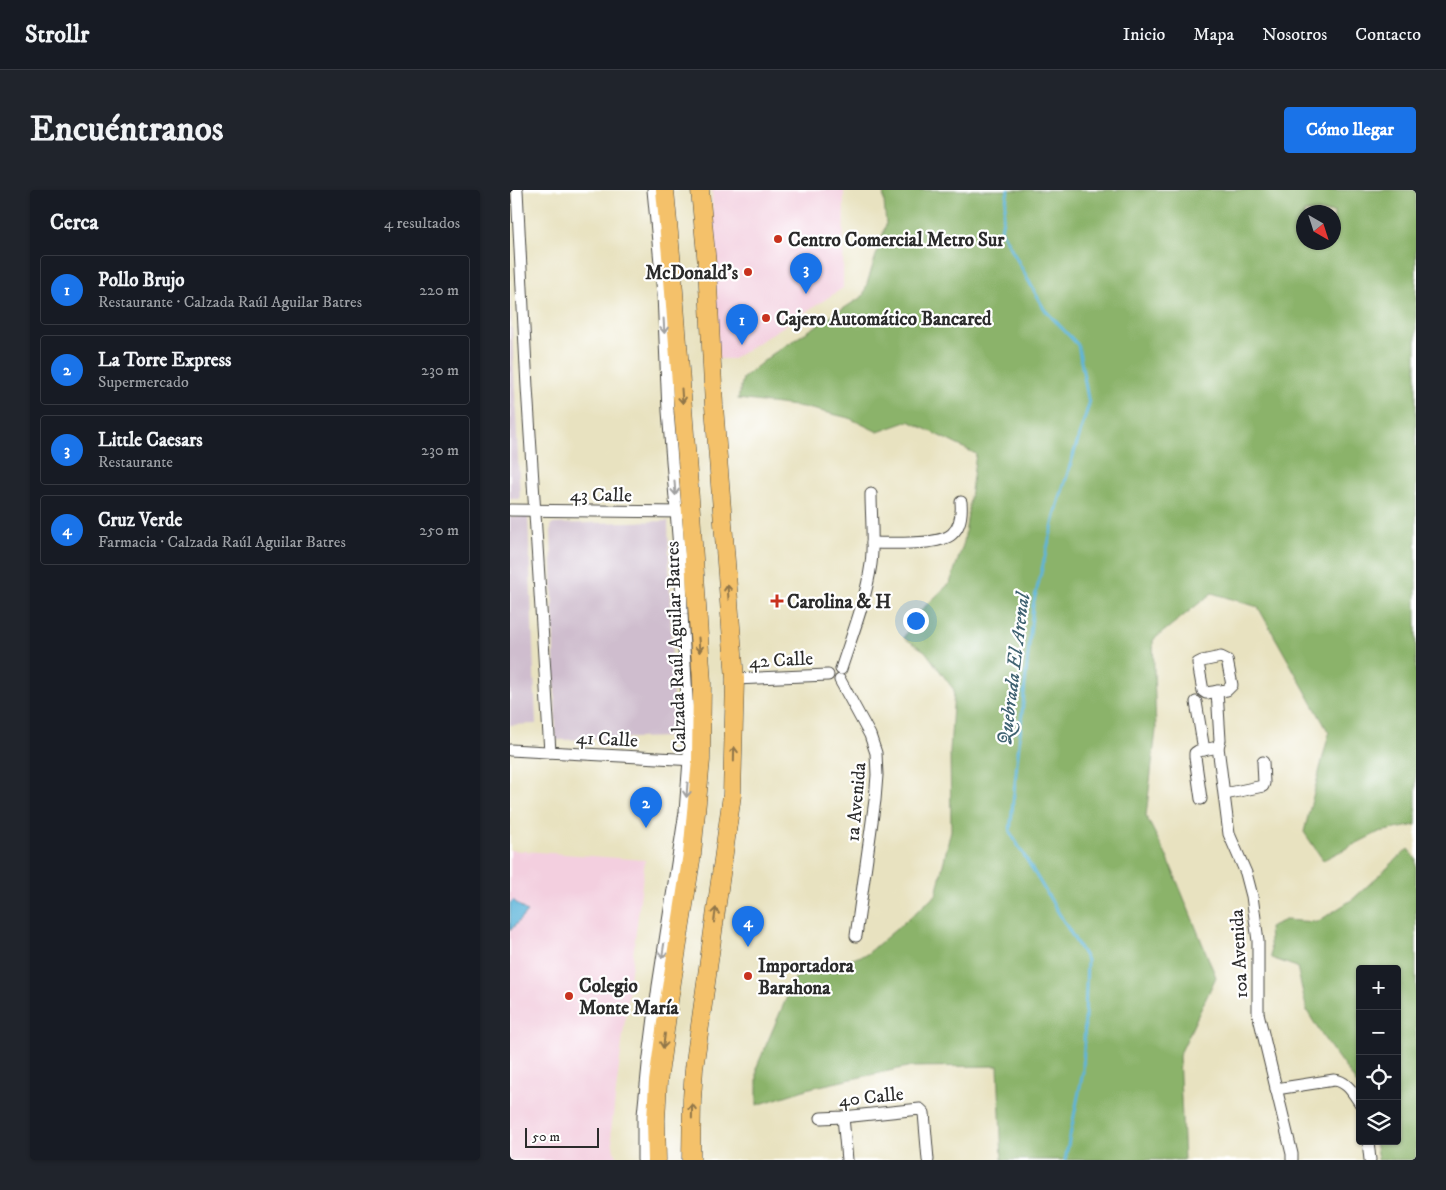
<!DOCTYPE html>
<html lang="es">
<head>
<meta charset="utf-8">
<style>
	:root { --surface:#171b24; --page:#20242c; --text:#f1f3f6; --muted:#9ea1a6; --line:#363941; --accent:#1a73e8 }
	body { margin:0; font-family:"IM FELL DW Pica",serif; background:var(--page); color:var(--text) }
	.controls { position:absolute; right:15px; bottom:15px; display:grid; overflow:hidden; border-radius:5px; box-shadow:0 1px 4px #0004 }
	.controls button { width:45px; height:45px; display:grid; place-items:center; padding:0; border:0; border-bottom:1px solid var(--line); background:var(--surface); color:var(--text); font:25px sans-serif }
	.compass { position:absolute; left:786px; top:15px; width:45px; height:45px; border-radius:50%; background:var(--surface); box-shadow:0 1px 4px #0004; rotate:141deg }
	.scale { position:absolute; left:15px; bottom:12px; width:74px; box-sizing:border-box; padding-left:5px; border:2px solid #2b2b2b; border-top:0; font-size:14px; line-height:18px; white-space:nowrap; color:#2b2b2b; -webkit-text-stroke:4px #fff; paint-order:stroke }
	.you { position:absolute; left:405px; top:430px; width:18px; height:18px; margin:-12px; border:4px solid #fff; border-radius:50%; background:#1a73e8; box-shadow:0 0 0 8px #1a73e833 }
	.badge { display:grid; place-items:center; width:32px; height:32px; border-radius:50%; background:var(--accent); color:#fff; font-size:16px; font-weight:700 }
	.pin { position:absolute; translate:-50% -41px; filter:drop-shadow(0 1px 2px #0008) }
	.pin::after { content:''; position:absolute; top:26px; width:18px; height:15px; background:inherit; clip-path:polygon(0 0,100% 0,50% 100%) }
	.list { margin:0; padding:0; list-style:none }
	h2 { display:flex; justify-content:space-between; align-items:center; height:65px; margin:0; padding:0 20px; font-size:21px }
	h2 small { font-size:16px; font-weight:400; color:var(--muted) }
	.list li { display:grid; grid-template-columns:32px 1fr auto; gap:15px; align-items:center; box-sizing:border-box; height:70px; margin:0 10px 10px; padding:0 10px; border:1px solid var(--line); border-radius:5px }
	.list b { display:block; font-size:19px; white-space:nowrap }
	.list p { margin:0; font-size:16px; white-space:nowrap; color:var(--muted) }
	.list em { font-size:16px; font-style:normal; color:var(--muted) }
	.icon { flex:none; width:28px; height:28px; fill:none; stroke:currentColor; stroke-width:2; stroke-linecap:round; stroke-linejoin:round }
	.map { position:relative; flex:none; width:906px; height:970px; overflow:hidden; border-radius:5px }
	header { display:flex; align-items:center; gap:30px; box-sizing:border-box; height:70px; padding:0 25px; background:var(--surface); border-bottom:1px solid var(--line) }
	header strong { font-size:24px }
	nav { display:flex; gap:28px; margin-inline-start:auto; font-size:18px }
	.intro { display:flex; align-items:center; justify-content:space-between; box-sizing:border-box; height:120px; padding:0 30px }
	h1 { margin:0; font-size:35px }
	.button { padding:12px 22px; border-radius:5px; background:var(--accent); color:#fff; font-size:18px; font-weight:700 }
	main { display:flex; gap:30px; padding:0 30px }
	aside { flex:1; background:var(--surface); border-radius:5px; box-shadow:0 1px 4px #0004 }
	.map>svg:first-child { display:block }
	.built { fill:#f3cfdf }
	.industrial { fill:#cfbdce }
	.forest { fill:#8bb36a; stroke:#5b6f4a; fill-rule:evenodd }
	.water { fill:#5db5da; stroke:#447082 }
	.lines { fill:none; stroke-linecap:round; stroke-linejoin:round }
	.stream { stroke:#5db5da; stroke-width:3 }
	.minor-casing { stroke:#474641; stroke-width:13 }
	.highway-casing { stroke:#474641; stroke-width:19 }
	.minor { stroke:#fff; stroke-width:11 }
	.highway { stroke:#f4c16a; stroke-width:18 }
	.oneway { stroke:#a0a0a0 }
	.oneway2 { stroke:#90764a }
	.poi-dot { fill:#c8321e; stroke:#fff; stroke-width:2 }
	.labels { text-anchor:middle; stroke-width:4.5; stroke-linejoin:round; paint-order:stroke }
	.poi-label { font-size:19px; font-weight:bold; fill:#2b2b2b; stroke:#fff; text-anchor:start }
	.street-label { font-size:19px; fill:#2b2b2b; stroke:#fff }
	.water-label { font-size:20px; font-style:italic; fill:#3f6271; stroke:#fff }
</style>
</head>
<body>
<header>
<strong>Strollr</strong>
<nav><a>Inicio</a><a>Mapa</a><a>Nosotros</a><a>Contacto</a></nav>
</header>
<div class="intro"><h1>Encuéntranos</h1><a class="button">Cómo llegar</a></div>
<main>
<aside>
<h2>Cerca<small>4 resultados</small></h2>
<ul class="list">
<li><span class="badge">1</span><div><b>Pollo Brujo</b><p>Restaurante · Calzada Raúl Aguilar Batres</p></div><em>220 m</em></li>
<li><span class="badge">2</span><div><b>La Torre Express</b><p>Supermercado</p></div><em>230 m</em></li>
<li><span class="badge">3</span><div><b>Little Caesars</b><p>Restaurante</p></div><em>230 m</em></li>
<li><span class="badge">4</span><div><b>Cruz Verde</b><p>Farmacia · Calzada Raúl Aguilar Batres</p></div><em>250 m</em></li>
</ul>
</aside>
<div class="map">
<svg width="906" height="970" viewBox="0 0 906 970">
	<rect width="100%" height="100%" fill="#fff"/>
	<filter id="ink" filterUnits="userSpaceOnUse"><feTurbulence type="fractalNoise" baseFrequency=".02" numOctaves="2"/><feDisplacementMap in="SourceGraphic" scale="10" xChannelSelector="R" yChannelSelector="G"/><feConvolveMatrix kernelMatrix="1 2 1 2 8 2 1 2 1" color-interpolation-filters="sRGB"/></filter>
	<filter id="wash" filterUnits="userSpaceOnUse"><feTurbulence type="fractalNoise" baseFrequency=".0096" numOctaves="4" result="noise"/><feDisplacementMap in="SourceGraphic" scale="20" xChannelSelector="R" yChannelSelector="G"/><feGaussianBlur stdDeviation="1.12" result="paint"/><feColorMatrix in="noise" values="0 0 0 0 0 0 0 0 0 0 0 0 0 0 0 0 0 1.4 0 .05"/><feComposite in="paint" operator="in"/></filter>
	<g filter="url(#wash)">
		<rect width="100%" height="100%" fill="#e8e2c0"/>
		<!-- built -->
		<g class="built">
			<path d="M 202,0 L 334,0 L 333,98 L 223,169 L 202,169 Z"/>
			<path d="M 0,660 L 135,670 L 101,941 L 104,961 L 109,970 L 0,970 Z"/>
		</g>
		<!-- industrial -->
		<g class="industrial">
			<path d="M 0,97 L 10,309 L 0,309 Z"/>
			<path d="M 18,326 L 26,534 L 0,535 L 0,327 Z"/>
			<path d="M 158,331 L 164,547 L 46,550 L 41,334 Z"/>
		</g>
		<!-- forest -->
		<g class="forest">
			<path d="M 373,0 L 906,0 L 906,635 L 869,642 L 813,670 L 794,642 L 819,543 L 748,417 L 702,403 L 643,450 L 646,540 L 636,626 L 658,669 L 706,787 L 669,866 L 674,970 L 492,970 L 488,876 L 397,877 L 300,898 L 247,915 L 247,876 L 285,788 L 357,764 L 426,705 L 441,640 L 440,561 L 444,500 L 415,461 L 394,448 L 404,427 L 440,393 L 454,352 L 466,264 L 399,231 L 368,242 L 339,228 L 293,217 L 228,209 L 233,188 L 261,165 L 353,106 L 376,34 ZM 794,22 L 824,22 L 824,52 L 794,52 Z"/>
			<path d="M 898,659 L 906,669 L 906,970 L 868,970 L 865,951 L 887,951 L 887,779 L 850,779 L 850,898 L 813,847 L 797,821 L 787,777 L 761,768 L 759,737 L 775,730 L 807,732 L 843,709 Z"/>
		</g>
		<!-- water -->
		<path class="water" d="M 3,710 L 17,722 L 0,741 L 0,713 Z"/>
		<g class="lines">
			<!-- stream -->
			<path class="stream" d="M 498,0 L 491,40 L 534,119 L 568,155 L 579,214 L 547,318 L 523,415 L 500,642 L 577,770 L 573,882 L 555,970"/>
		</g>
	</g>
	<g filter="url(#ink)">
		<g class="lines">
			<defs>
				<g id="minor">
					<path d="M 7,0 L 17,197 L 40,562"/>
					<path d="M 0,320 L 173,322"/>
					<path d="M 362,353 C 380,353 429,356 442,344 C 451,336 452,324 451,312"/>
					<path d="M 711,467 L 717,470 L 722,495 L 717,500 L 696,503 L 693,501 L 688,473 L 692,471 Z"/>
					<path d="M 331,479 C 342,445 356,410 361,374 C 364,351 361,327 361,304"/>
					<path d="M 225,489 L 318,485"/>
					<path d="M 330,490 L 360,545 L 366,563 L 367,585 L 365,610 L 346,746"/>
					<path d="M 707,501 L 710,550 L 708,557 L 719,644 L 736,683 L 742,706 L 748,751 L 748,823 L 782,964 L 782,970"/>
					<path d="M 686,512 L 694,560"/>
					<path d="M 0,560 L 185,570"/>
					<path d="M 715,604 L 753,596 L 754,593 L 753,572"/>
					<path d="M 691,609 L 685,567 L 685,563 L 688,561 L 708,557"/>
					<path d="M 766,899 L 824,890 C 837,891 843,903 850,913"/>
					<path d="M 333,927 L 337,970"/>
					<path d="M 311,928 L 333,927 L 410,919 L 414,923 L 418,970"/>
					<path d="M 858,951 L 860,970"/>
					<path d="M 133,970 L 133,925 L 138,875 L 148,796 L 175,622 L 179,570 L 179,542 L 172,424 L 171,383 L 158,221 L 153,104 L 143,0"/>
				</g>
				<g id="highway">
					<path d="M 147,970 L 146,930 L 148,892 L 159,811 L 182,664 L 191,570 L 192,493 L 181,322 L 162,76 L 155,0"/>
					<path d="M 181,970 L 182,909 L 184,879 L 222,605 L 225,489 L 204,216 L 197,75 L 190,0"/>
				</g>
			</defs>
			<!-- minor casing -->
			<use href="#minor" class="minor-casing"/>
			<!-- highway casing -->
			<use href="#highway" class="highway-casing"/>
			<!-- minor -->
			<use href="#minor" class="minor"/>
			<!-- highway -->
			<use href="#highway" class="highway"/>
		</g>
		<!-- one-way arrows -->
		<defs><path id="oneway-shaft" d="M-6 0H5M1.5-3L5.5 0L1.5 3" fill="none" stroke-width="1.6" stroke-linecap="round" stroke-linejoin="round" transform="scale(1.25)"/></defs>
		<g class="oneway">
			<use href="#oneway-shaft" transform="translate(154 136) rotate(87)"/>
			<use href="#oneway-shaft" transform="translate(165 298) rotate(86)"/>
			<use href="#oneway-shaft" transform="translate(177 600) rotate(94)"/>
			<use href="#oneway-shaft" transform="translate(153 761) rotate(99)"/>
		</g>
		<g class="oneway2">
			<use href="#oneway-shaft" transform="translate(172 206) rotate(86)"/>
			<use href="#oneway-shaft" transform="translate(218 402) rotate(-94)"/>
			<use href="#oneway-shaft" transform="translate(189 455) rotate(86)"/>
			<use href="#oneway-shaft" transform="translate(224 564) rotate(-89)"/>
			<use href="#oneway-shaft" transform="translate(205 725) rotate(-82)"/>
			<use href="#oneway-shaft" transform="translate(154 851) rotate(97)"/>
			<use href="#oneway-shaft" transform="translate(182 921) rotate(-89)"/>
		</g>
	</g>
	<!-- markers -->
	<g class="poi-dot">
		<circle cx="268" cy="49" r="5"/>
		<circle cx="238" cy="82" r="5"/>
		<circle cx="256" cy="128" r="5"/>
		<path d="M264.5 403.5h5v5h5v5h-5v5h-5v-5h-5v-5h5z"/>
		<circle cx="238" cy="786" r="5"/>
		<circle cx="59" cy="806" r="5"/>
	</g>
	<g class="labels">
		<!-- poi labels -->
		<g class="poi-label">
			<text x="278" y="56">Centro Comercial Metro Sur</text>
			<text x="228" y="89" text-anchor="end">McDonald's</text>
			<text x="266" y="135">Cajero Automático Bancared</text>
			<text x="277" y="418">Carolina &amp; H</text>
			<text x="248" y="782">Importadora<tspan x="248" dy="22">Barahona</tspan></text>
			<text x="69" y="802">Colegio<tspan x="69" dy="22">Monte María</tspan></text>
		</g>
		<!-- street labels -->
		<g class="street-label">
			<text transform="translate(91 304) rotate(1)" y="7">43 Calle</text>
			<text transform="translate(165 457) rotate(-92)" y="7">Calzada Raúl Aguilar Batres</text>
			<text transform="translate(271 469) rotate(-3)" y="7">42 Calle</text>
			<text transform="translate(97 548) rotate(3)" y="7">41 Calle</text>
			<text transform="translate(345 612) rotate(-85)" y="7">1a Avenida</text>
			<text transform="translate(728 764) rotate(-93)" y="7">10a Avenida</text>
			<text transform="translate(361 906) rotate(-6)" y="7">40 Calle</text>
		</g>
		<!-- water labels -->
		<g class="water-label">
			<text transform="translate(503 479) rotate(-83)" y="7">Quebrada El Arenal</text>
		</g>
	</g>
</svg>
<div class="controls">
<button>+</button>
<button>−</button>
<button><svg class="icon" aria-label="locate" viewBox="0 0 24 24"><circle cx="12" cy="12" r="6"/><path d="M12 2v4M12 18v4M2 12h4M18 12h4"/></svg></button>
<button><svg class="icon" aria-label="layers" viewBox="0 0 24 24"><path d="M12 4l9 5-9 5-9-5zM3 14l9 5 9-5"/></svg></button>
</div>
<svg class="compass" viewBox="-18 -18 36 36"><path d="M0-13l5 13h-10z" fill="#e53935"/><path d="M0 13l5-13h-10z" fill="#9ea1a6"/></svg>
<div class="scale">50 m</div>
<div class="you"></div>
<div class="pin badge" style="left:232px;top:155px">1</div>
<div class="pin badge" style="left:136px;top:638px">2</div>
<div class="pin badge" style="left:296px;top:104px">3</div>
<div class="pin badge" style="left:238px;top:757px">4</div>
</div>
</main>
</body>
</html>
